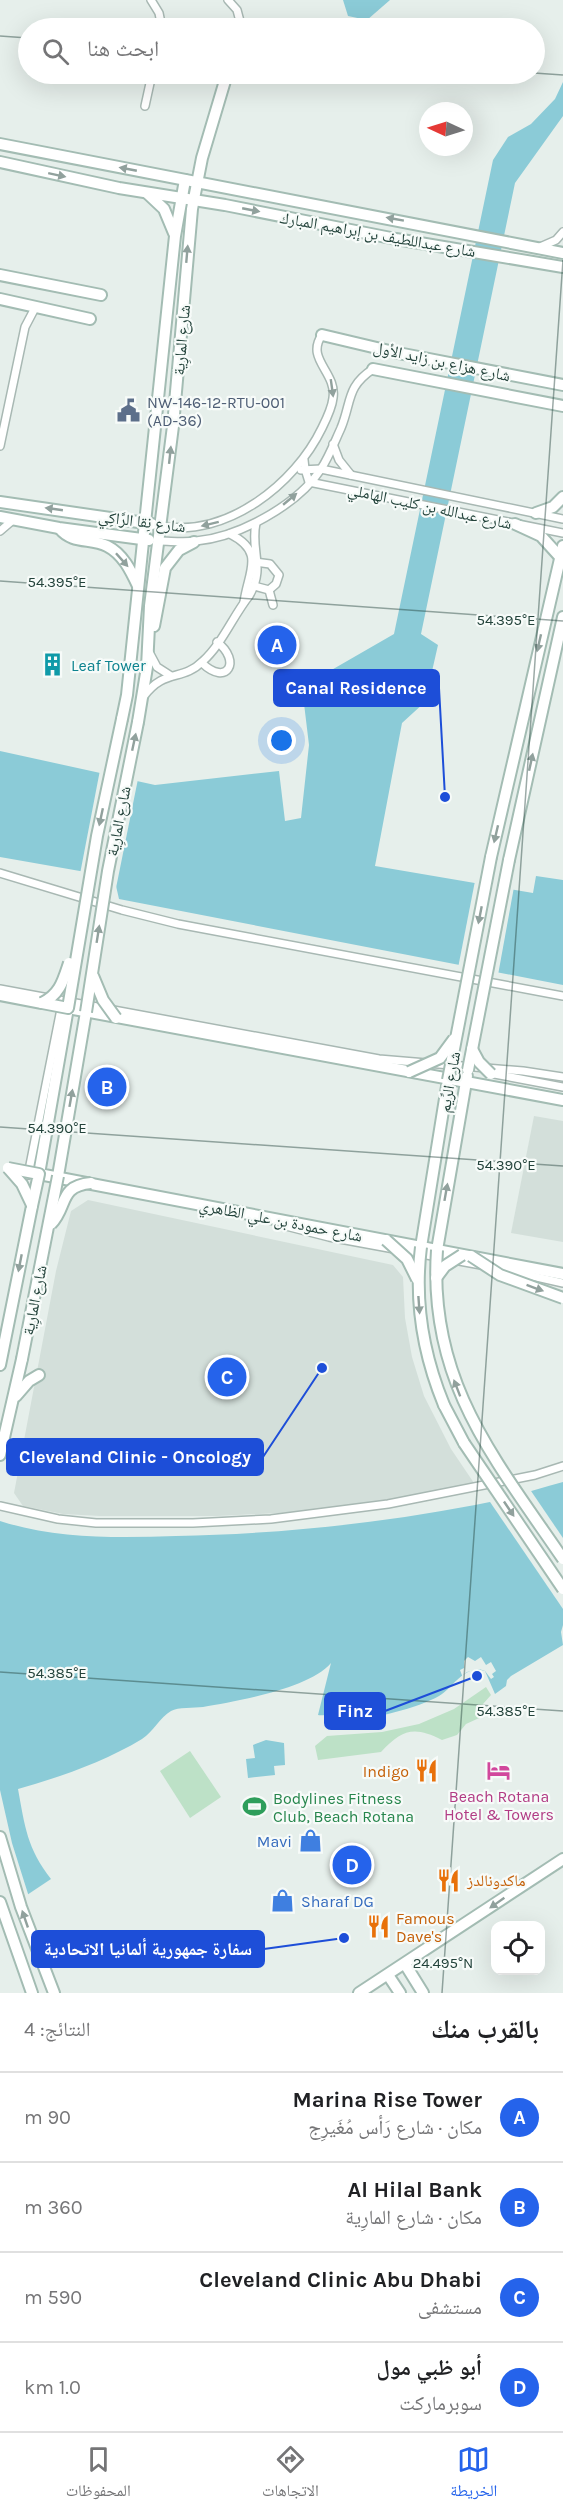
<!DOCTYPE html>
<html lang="ar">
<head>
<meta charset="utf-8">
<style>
	:root { --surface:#fff; --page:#f6f6f6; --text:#202124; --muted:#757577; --line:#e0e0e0; --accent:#2563eb }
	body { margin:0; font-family:Karla,"Noto Naskh Arabic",sans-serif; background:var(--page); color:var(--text); direction:rtl }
	.controls { position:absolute; right:18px; bottom:18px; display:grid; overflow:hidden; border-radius:12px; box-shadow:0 6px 24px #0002 }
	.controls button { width:54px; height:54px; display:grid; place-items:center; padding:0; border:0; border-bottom:2px solid var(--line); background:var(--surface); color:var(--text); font:30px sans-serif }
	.compass { position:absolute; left:419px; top:102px; width:54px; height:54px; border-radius:50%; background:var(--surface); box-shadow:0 6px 24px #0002; rotate:274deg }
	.you { position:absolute; left:282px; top:741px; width:21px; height:21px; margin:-15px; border:4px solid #fff; border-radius:50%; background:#1a73e8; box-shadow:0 0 0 9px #1a73e833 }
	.badge { display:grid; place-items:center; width:39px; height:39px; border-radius:50%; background:var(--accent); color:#fff; font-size:20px; font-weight:700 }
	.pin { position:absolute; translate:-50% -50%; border:3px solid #fff; box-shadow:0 2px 6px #0006 }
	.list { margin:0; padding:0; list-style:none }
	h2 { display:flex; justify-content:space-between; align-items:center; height:78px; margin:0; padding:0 24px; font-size:26px }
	h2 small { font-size:20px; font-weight:400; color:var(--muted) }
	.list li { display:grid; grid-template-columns:39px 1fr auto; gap:18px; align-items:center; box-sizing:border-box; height:90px; padding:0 24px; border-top:2px solid var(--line) }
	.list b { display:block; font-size:22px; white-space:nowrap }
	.list p { margin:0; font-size:20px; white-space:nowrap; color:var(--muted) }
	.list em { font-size:20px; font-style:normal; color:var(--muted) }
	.icon { flex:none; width:33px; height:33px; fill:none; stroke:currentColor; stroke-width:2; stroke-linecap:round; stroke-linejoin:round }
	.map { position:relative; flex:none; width:563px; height:1993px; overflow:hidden; direction:ltr }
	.search { position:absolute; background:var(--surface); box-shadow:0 6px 24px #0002; left:18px; right:18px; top:18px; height:66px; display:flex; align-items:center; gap:15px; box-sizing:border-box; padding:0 21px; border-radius:33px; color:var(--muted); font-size:22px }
	.sheet { height:438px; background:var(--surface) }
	nav { display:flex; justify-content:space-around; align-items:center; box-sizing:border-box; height:84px; border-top:2px solid var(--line); background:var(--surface); font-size:16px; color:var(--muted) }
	nav a { display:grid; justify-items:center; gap:3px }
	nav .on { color:var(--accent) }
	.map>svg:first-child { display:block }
	.built { fill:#d3dfda }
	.green { fill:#bde1c7 }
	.water { fill:#8bcbd7 }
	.pier { fill:#e6efeb }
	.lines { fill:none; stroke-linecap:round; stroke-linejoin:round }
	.street-casing { stroke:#a8b8b3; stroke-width:10 }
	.secondary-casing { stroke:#a3bcb3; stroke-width:14 }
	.street { stroke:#fff; stroke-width:7 }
	.secondary { stroke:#fff; stroke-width:10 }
	.secondary-bridge-casing { stroke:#a3bcb3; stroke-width:14; stroke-linecap:butt }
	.secondary-bridge { stroke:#fff; stroke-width:10 }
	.oneway { fill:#91a19d }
	.ticks { fill:none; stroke:#23433b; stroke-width:1.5; stroke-opacity:0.45 }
	.labels { text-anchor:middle; stroke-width:4.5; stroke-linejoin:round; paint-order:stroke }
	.street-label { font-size:16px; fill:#23433b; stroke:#f7fbf9 }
	.service-label { font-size:16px; fill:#4e5e75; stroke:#f7fbf9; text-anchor:start }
	.culture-label { font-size:16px; fill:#0d838f; stroke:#f7fbf9; text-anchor:start }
	.food-label { font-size:16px; fill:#c56008; stroke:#f7fbf9; text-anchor:start }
	.hotel-label { font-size:16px; fill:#b23c85; stroke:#f7fbf9 }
	.leisure-label { font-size:16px; fill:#27864d; stroke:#f7fbf9; text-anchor:start }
	.shop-label { font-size:16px; fill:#366cbe; stroke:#f7fbf9; text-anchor:end }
	.ticks-label { font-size:15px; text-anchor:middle; fill:#23433b; stroke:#f7fbf9; stroke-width:4.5; stroke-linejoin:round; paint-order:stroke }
	.leader { fill:none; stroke:#1d4ed8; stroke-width:2 }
	.callout-dot { fill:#1d4ed8; stroke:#f7fbf9; stroke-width:2 }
	.callout { fill:#1d4ed8; stroke:#1d4ed8; stroke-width:2 }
	.callout-label { font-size:18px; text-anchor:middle; font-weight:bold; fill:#fff }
</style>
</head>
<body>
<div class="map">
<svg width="563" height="1993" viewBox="0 0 563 1993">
	<rect width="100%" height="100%" fill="#e6efeb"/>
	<!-- built -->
	<g class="built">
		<path d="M 534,1116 L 563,1121 L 563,1242 L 511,1233 Z"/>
		<path d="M 88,1200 L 393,1265 L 403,1277 L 405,1318 L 412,1357 L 424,1396 L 451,1449 L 474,1483 L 337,1510 L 217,1516 L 100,1516 L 63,1514 L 23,1506 L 14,1493 L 56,1271 L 71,1211 Z"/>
	</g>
	<!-- green -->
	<g class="green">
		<path d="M 486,1687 L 491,1695 L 483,1704 L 488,1714 L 466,1724 L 457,1735 L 442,1740 C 414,1725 401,1730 381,1752 L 318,1760 L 315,1746 L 327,1736 L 382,1732 L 419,1724 L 454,1709 Z"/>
		<path d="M 190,1751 L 221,1797 L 190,1818 L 160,1771 Z"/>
	</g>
	<!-- water -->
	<g class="water">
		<path d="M 343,0 L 390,0 L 367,20 L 348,16 Z"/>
		<path d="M 563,82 L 563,116 L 515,183 L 421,634 L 438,645 L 425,702 L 402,723 L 375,866 L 533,893 L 536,876 L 563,880 L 563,985 L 119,899 L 114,877 L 0,857 L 0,751 L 155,785 L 279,771 L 285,821 L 301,818 L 309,745 L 302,687 L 394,634 L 493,160 L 508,137 L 531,124 L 555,99 Z"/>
		<path d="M 563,1482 L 563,1625 L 561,1632 L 563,1645 L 511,1676 L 507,1680 L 506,1686 L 495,1694 L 485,1671 C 464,1664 454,1687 439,1696 C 418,1708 368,1721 344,1720 C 339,1720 336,1716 332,1715 C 329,1714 322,1716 318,1715 L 331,1663 C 309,1689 237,1701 203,1707 C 194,1708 178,1707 171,1711 C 160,1717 153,1732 142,1739 C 104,1762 60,1777 18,1789 C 25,1827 27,1848 51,1879 L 0,1913 L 0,1521 C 56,1539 117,1538 176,1536 C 277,1534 376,1524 475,1505 C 504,1500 534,1490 563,1482 Z"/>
		<path d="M 266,1740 L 284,1743 L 285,1765 L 274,1766 L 275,1775 L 248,1778 L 246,1759 L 255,1758 L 253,1745 Z"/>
	</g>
	<!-- pier -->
	<g class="pier">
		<path d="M 100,770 L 138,779 L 115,893 L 112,879 L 80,874 Z"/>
		<path d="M 475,881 L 514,887 L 498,975 L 458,968 Z"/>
		<path d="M 529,1488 L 563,1538 L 563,1609 L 488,1499 Z"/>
		<path d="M 468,1657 L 475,1661 L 481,1657 L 486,1665 L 491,1662 L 496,1671 L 492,1674 L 494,1677 L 491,1679 L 485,1671 L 479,1669 L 467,1672 L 463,1675 L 463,1678 L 460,1670 L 464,1668 L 464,1661 Z"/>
		<path d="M 0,1790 L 12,1843 L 29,1897 L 0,1916 Z"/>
	</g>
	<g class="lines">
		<defs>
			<g id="street">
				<path d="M 151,0 L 159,13 L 162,28"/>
				<path d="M 228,0 L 237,10 L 241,25"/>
				<path d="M 145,106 L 152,74"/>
				<path d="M 540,247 L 556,240 L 563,232"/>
				<path d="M 333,444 L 339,460 L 351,475"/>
				<path d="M 0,446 L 25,327 L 35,308"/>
				<path d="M 304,460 L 305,469 L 309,482 L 563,533"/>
				<path d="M 301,470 L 321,469 L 563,519"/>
				<path d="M 161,526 C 227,538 295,484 322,428 C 327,418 332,408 333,398 C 337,372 305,359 322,335"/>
				<path d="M 0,531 L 14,519"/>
				<path d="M 230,534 C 266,552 248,572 244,602"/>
				<path d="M 159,541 C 171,541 183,543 196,541 C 238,537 297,506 321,469 C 329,457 335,441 341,428 C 352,401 346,387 373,369"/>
				<path d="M 254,586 L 269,590 L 276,584 L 279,575 L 270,564 L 255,562"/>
				<path d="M 269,590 L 273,605"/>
				<path d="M 149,652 L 157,667 L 171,676"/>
				<path d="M 202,663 C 227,687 242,661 217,642"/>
				<path d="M 144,696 C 165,668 182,682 203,661 C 222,644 233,616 249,596 C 266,567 250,551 256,523"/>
				<path d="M 0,873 L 122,910 L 178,924 L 563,996"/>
				<path d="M 0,989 L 379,1059 L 523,1071 L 563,1077"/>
				<path d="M 489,1073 L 563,1087"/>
				<path d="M 28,1175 L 62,1004"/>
				<path d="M 286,1226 L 329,1237 L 481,1265"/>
				<path d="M 492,1267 L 563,1283"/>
				<path d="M 0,1506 L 58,1519 L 96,1523 L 193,1523 L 271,1519 L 388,1504 L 535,1475 L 563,1466"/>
			</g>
			<g id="secondary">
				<path d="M 240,28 L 241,25"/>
				<path d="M 0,144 L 563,253"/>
				<path d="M 0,162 L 119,188 L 225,205 L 396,239 L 563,267"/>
				<path d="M 147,193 L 164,209 L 174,233"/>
				<path d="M 0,275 L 101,295"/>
				<path d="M 0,299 L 90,319"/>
				<path d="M 322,335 L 398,353 L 563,385"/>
				<path d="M 373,369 L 563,406"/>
				<path d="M 0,502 L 152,524"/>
				<path d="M 536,513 L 553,507 L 563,497"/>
				<path d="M 0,517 L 59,528 L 149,540"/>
				<path d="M 515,524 L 541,536 L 560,557"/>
				<path d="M 60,529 C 72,544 91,538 107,546 C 123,554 131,571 138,586"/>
				<path d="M 154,626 L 165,568 L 179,550 L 194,542"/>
				<path d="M 122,719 L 127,695 L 175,236 L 185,180"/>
				<path d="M 138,722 L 147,667 L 150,606 L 173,426 L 192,209 L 202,158 L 227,74"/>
				<path d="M 491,857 L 563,546"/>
				<path d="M 509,860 L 563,617"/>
				<path d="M 0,995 L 42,1003"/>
				<path d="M 563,1100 L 68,1008 L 39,1174 L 563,1274"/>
				<path d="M 58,1176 L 86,1012"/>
				<path d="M 421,1247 L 448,1080"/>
				<path d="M 437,1250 L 467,1076"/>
				<path d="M 0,1365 L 32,1206"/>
				<path d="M 16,1396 L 29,1381 L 39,1375"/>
				<path d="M 444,1405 L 464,1443"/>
				<path d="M 0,1455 L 22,1359"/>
				<path d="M 0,1837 L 21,1907 L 54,1993"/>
				<path d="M 0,1902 L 32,1993"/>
				<path d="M 405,1964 L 423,1993"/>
				<path d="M 388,1975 L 400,1993"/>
				<path d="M 359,1993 L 563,1859"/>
			</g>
		</defs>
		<!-- street casing -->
		<use href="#street" class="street-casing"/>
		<!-- secondary casing -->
		<use href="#secondary" class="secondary-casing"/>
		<!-- street -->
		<use href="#street" class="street"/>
		<!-- secondary -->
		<use href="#secondary" class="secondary"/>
		<defs>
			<g id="secondary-bridge">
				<path d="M 93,976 L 103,1000 L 116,1018"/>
				<path d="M 42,1003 L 68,1008 L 97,836 L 122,719"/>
				<path d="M 42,1003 C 60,994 63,981 69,963"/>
				<path d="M 86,1012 L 108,871 L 138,722"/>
				<path d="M 472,1049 L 479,1062 L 491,1074"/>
				<path d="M 468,1070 L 509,860"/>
				<path d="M 409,1072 L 440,1058 L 454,1039"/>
				<path d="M 448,1080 L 491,857"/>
				<path d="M 8,1168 L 39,1174 L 32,1206"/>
				<path d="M 8,1168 L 22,1184 L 32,1205"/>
				<path d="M 51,1224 C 68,1207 58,1186 91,1183"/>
				<path d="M 386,1240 L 407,1259 L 417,1279"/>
				<path d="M 421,1247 C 414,1303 423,1354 444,1405"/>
				<path d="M 437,1250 C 428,1381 494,1458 563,1559"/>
				<path d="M 471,1256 L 500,1275 L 563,1298"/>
				<path d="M 436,1278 L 445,1266 L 462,1255"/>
				<path d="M 22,1359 L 58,1176"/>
				<path d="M 464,1443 L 563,1589"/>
			</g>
		</defs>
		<!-- secondary-bridge casing -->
		<use href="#secondary-bridge" class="secondary-bridge-casing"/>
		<!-- secondary-bridge -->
		<use href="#secondary-bridge" class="secondary-bridge"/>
	</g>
	<!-- one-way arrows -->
	<defs><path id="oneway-solid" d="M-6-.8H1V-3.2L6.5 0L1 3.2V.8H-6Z" transform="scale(1.5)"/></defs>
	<g class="oneway">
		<use href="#oneway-solid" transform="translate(128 169) rotate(-169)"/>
		<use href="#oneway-solid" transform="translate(57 175) rotate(12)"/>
		<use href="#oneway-solid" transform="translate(251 210) rotate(11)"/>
		<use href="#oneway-solid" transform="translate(395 219) rotate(-170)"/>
		<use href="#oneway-solid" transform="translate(187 254) rotate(-85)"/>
		<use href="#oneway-solid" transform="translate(332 388) rotate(82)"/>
		<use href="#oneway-solid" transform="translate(170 455) rotate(-84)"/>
		<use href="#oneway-solid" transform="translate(290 499) rotate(-40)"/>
		<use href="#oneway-solid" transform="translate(54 509) rotate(-172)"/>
		<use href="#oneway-solid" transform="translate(210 524) rotate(166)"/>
		<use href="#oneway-solid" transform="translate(122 560) rotate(48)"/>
		<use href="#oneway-solid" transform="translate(539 643) rotate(103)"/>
		<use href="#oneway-solid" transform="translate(134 742) rotate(-78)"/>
		<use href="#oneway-solid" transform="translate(531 762) rotate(-78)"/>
		<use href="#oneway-solid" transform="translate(101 817) rotate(102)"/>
		<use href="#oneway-solid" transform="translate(496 834) rotate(103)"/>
		<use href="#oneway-solid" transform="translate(480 915) rotate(101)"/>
		<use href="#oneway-solid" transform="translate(98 934) rotate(-81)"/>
		<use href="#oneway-solid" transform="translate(71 1098) rotate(-80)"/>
		<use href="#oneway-solid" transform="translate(446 1192) rotate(-80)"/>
		<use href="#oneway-solid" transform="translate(20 1263) rotate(101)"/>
		<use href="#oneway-solid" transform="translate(535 1288) rotate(20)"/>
		<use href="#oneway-solid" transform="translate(419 1305) rotate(86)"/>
		<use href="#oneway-solid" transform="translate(457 1388) rotate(-111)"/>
		<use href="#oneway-solid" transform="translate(509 1509) rotate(56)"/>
		<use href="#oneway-solid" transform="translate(497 1903) rotate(145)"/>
		<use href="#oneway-solid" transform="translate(25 1919) rotate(-109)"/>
	</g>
	<!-- ticks -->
	<path class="ticks" d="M 0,36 L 28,38M 534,73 L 563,75M 0,581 L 563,621M 0,1127 L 563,1166M 0,1672 L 563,1711M 442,1993 L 563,260"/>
	<!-- icons -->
	<defs>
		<symbol id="civic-bare" viewBox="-9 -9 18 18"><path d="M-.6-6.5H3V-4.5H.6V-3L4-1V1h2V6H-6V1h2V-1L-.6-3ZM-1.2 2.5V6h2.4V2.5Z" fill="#5c6f8a" stroke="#f7fbf9" stroke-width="2.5" paint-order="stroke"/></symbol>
		<symbol id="building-bare" viewBox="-9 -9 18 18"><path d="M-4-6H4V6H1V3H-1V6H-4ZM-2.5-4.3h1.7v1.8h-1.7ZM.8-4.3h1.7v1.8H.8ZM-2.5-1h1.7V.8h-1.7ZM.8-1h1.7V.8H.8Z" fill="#0f9aa8" stroke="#f7fbf9" stroke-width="2.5" paint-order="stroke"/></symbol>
		<symbol id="restaurant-bare" viewBox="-9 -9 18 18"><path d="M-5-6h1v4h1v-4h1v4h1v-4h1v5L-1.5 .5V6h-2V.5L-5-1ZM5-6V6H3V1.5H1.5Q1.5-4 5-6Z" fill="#e8710a" stroke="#f7fbf9" stroke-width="2.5" paint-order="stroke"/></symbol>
		<symbol id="hotel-bare" viewBox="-9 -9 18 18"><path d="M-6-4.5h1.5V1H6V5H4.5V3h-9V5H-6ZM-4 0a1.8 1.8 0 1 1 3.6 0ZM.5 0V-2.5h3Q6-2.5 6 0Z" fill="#d1479c" stroke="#f7fbf9" stroke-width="2.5" paint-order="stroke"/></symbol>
		<symbol id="stadium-bare" viewBox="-9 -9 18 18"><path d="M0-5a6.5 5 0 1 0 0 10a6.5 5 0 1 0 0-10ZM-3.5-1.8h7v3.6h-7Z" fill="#2e9e5b" stroke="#f7fbf9" stroke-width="2.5" paint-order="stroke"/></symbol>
		<symbol id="shop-bare" viewBox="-9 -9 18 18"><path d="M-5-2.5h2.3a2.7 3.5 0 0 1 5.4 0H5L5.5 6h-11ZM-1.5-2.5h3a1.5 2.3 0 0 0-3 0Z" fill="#3f7fe0" stroke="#f7fbf9" stroke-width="2.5" paint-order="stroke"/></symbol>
	</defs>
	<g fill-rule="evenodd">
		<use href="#civic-bare" x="112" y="394" width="33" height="33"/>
		<use href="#building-bare" x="36" y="648" width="33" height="33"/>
		<use href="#restaurant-bare" x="410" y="1754" width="33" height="33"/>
		<use href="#hotel-bare" x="482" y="1754" width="33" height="33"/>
		<use href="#stadium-bare" x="238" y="1790" width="33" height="33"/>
		<use href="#shop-bare" x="294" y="1824" width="33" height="33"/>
		<use href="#restaurant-bare" x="432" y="1864" width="33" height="33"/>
		<use href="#shop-bare" x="266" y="1884" width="33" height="33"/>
		<use href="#restaurant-bare" x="362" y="1910" width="33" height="33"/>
	</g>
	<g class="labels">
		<!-- street labels -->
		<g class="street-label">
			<text transform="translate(378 234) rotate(10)" y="6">شارع عبداللطيف بن إبراهيم المبارك</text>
			<text transform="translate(181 340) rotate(-85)" y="6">شارع المارِية</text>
			<text transform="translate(442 361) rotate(12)" y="6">شارع هزاع بن زايد الأول</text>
			<text transform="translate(430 506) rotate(12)" y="6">شارع عبدالله بن كليب الهاملي</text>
			<text transform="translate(142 521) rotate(7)" y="6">شارع نِقا الرَّاكِي</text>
			<text transform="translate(118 821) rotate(-79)" y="6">شارع المارِية</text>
			<text transform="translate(449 1082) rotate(-80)" y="6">شارع الرِّيم</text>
			<text transform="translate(281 1220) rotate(11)" y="6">شارع حمودة بن علي الظاهري</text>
			<text transform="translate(34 1300) rotate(-79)" y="6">شارع المارِية</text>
		</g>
		<!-- service labels -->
		<g class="service-label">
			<text x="147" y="408">NW-146-12-RTU-001<tspan x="147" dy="18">(AD-36)</tspan></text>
		</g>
		<!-- culture labels -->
		<g class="culture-label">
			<text x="71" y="671">Leaf Tower</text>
		</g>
		<!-- food labels -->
		<g class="food-label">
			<text x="409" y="1777" text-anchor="end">Indigo</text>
			<text x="467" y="1886">ماكدونالدز</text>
			<text x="396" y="1924">Famous<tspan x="396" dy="18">Dave's</tspan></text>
		</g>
		<!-- hotel labels -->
		<g class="hotel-label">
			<text x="499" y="1802">Beach Rotana<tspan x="499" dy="18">Hotel &amp; Towers</tspan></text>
		</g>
		<!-- leisure labels -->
		<g class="leisure-label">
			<text x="273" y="1804">Bodylines Fitness<tspan x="273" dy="18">Club, Beach Rotana</tspan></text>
		</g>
		<!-- shop labels -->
		<g class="shop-label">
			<text x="292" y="1847">Mavi</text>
			<text x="301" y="1907" text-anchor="start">Sharaf DG</text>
		</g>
	</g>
	<g class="ticks-label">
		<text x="57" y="587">54.395°E</text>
		<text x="506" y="625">54.395°E</text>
		<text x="57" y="1133">54.390°E</text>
		<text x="506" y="1170">54.390°E</text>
		<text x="57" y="1678">54.385°E</text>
		<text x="506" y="1716">54.385°E</text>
		<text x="443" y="1968">24.495°N</text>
	</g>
	<!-- callouts -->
	<path class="leader" d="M445 797L439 688M322 1368L263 1457M477 1676L385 1711M344 1938L264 1949"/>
	<g class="callout-dot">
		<circle cx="445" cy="797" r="6"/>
		<circle cx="322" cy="1368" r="6"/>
		<circle cx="477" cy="1676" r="6"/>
		<circle cx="344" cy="1938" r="6"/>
	</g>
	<g class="callout">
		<rect x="274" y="670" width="165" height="36" rx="6"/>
		<rect x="7" y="1439" width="256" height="36" rx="6"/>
		<rect x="325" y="1693" width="60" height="36" rx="6"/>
		<rect x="32" y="1931" width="232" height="36" rx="6"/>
	</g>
	<g class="callout-label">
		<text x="356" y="694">Canal Residence</text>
		<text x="135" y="1463">Cleveland Clinic - Oncology</text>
		<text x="355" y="1717">Finz</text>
		<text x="148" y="1955">سفارة جمهورية ألمانيا الاتحادية</text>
	</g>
</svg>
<div class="controls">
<button><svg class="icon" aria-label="locate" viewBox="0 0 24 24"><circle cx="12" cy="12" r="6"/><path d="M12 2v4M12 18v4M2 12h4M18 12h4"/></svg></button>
</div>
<svg class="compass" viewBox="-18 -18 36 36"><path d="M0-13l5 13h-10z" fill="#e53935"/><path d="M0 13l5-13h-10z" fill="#757577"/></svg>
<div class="you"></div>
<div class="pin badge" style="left:277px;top:645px">A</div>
<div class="pin badge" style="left:107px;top:1087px">B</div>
<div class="pin badge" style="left:227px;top:1377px">C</div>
<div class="pin badge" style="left:352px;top:1865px">D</div>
<div class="search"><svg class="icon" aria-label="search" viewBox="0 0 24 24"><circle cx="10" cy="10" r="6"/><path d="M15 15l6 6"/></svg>ابحث هنا</div>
</div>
<section class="sheet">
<h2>بالقرب منك<small>النتائج: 4</small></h2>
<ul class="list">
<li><span class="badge">A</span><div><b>Marina Rise Tower</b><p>مكان · شارع رَأس مُغَيرِج</p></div><em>90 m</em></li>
<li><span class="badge">B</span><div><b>Al Hilal Bank</b><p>مكان · شارع المارِية</p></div><em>360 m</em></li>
<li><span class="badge">C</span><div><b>Cleveland Clinic Abu Dhabi</b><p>مستشفى</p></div><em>590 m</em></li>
<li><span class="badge">D</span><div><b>أبو ظبي مول</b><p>سوبرماركت</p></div><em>1.0 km</em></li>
</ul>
</section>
<nav>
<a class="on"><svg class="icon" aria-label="map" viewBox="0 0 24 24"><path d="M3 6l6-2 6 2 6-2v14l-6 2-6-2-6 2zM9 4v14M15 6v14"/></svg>الخريطة</a>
<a><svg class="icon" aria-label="directions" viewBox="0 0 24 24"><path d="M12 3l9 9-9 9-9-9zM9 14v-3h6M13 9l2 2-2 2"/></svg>الاتجاهات</a>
<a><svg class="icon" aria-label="saved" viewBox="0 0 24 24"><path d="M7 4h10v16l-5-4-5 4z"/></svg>المحفوظات</a>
</nav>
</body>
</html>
